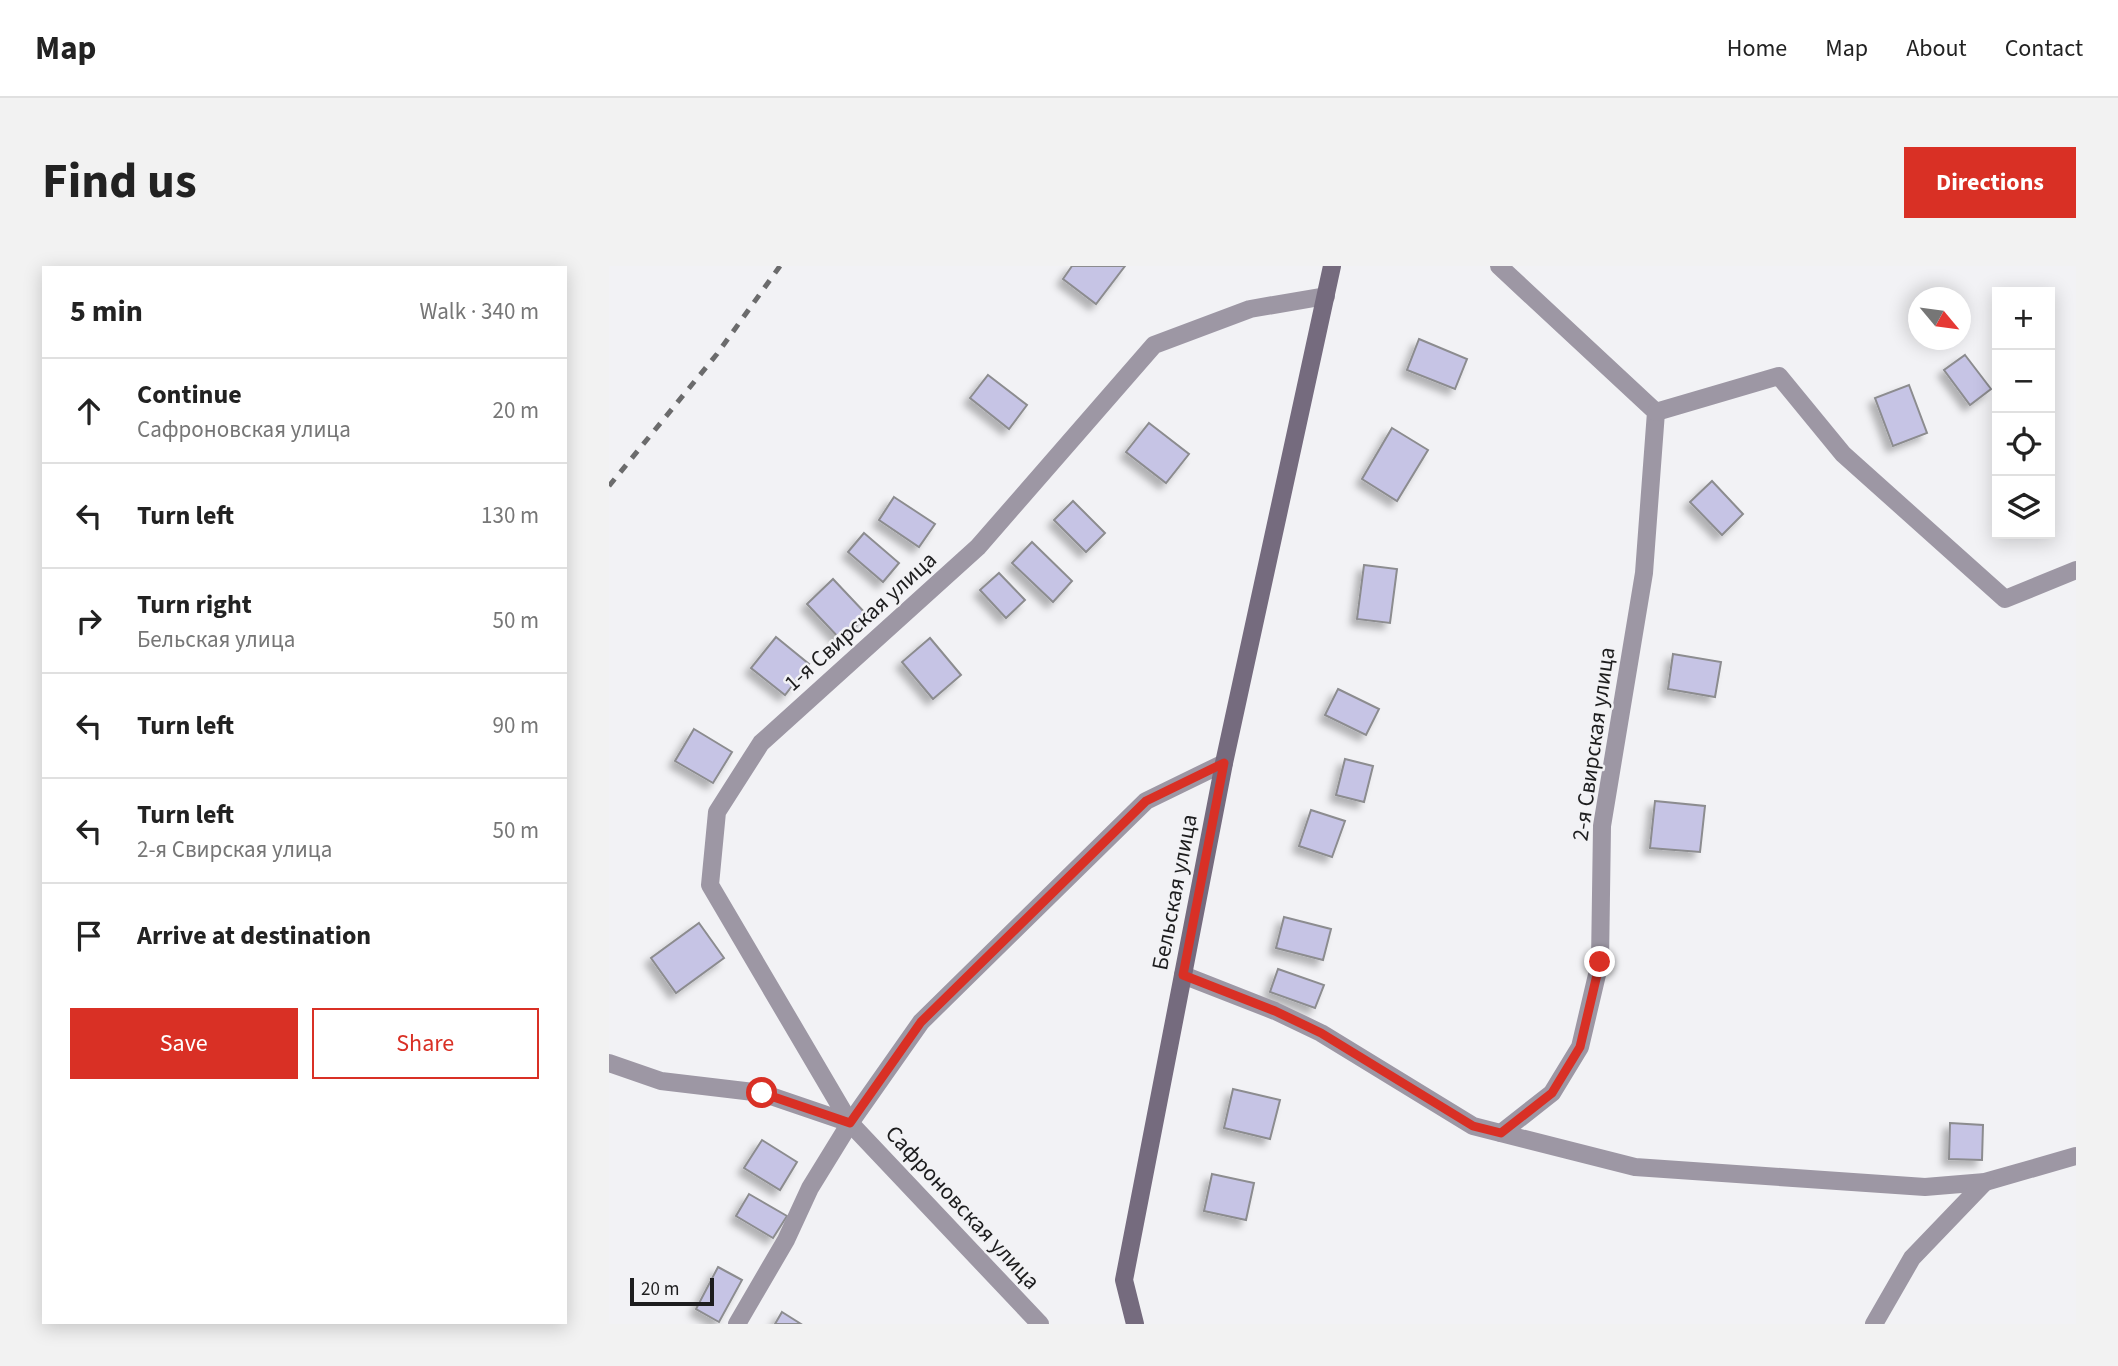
<!DOCTYPE html>
<html lang="en">
<head>
<meta charset="utf-8">
<style>
	:root { --surface:#fff; --page:#f2f2f2; --text:#222; --muted:#767676; --line:#e0e0e0; --accent:#d93025 }
	body { margin:0; font-family:"Source Sans 3",sans-serif; background:var(--page); color:var(--text) }
	.controls { position:absolute; right:21px; top:21px; display:grid; overflow:hidden; border-radius:0px; box-shadow:0 4px 18px #0003 }
	.controls button { width:63px; height:63px; display:grid; place-items:center; padding:0; border:0; border-bottom:2px solid var(--line); background:var(--surface); color:var(--text); font:35px sans-serif }
	.compass { position:absolute; left:1299px; top:21px; width:63px; height:63px; border-radius:50%; background:var(--surface); box-shadow:0 4px 18px #0003; rotate:119deg }
	.scale { position:absolute; left:21px; bottom:18px; width:84px; box-sizing:border-box; padding-left:7px; border:4px solid #1d1d1e; border-top:0; font-size:19px; line-height:24px; white-space:nowrap; color:#1d1d1e; -webkit-text-stroke:5px #f2f2f5; paint-order:stroke }
	.stop { position:absolute; width:21px; height:21px; margin:-16px; border:5px solid #d93025; border-radius:50%; background:#fff }
	.stop.end { background:#d93025; border-color:#fff; box-shadow:0 2px 7px #0008 }
	.list { margin:0; padding:0; list-style:none }
	h2 { display:flex; justify-content:space-between; align-items:center; height:91px; margin:0; padding:0 28px; font-size:30px }
	h2 small { font-size:23px; font-weight:400; color:var(--muted) }
	.list li { display:grid; grid-template-columns:46px 1fr auto; gap:21px; align-items:center; box-sizing:border-box; height:105px; padding:0 28px; border-top:2px solid var(--line) }
	.list b { display:block; font-size:26px; white-space:nowrap }
	.list p { margin:0; font-size:23px; white-space:nowrap; color:var(--muted) }
	.list em { font-size:23px; font-style:normal; color:var(--muted) }
	.actions { display:flex; gap:14px; padding:21px 28px }
	.actions a { flex:1; padding:16px 0; border:2px solid var(--accent); border-radius:0px; text-align:center; font-size:24px; color:var(--accent) }
	.actions .main { background:var(--accent); color:#fff }
	.icon { flex:none; width:38px; height:38px; fill:none; stroke:currentColor; stroke-width:2; stroke-linecap:round; stroke-linejoin:round }
	.map { position:relative; flex:none; width:1467px; height:1058px; overflow:hidden; border-radius:0px }
	header { display:flex; align-items:center; gap:42px; box-sizing:border-box; height:98px; padding:0 35px; background:var(--surface); border-bottom:2px solid var(--line) }
	header strong { font-size:33px }
	nav { display:flex; gap:38px; margin-inline-start:auto; font-size:24px }
	.intro { display:flex; align-items:center; justify-content:space-between; box-sizing:border-box; height:168px; padding:0 42px }
	h1 { margin:0; font-size:49px }
	.button { padding:18px 32px; border-radius:0px; background:var(--accent); color:#fff; font-size:24px; font-weight:700 }
	main { display:flex; gap:42px; padding:0 42px }
	aside { flex:1; background:var(--surface); border-radius:0px; box-shadow:0 4px 18px #0003 }
	.map>svg:first-child { display:block }
	.building { fill:#c6c4e5; stroke:#8c8c8f; stroke-width:2; filter:url(#shadow) }
	.lines { fill:none; stroke-linecap:round; stroke-linejoin:round }
	.street { stroke:#9d97a4; stroke-width:18 }
	.secondary { stroke:#756b7e; stroke-width:18 }
	.rail { stroke:#6b6b6c; stroke-width:5; stroke-dasharray:9 9; stroke-linecap:butt }
	.route { stroke:#d93025; stroke-width:9 }
	.labels { text-anchor:middle; stroke-width:5; stroke-linejoin:round; paint-order:stroke }
	.street-label { font-size:23px; fill:#1d1d1e; stroke:#f2f2f5 }
</style>
</head>
<body>
<header>
<strong>Map</strong>
<nav><a>Home</a><a>Map</a><a>About</a><a>Contact</a></nav>
</header>
<div class="intro"><h1>Find us</h1><a class="button">Directions</a></div>
<main>
<aside>
<h2>5 min<small>Walk · 340 m</small></h2>
<ul class="list">
<li><svg class="icon" aria-label="ahead" viewBox="0 0 24 24"><path d="M12 20V5M6 11l6-6 6 6"/></svg><div><b>Continue</b><p>Сафроновская улица</p></div><em>20 m</em></li>
<li><svg class="icon" aria-label="left" viewBox="0 0 24 24"><path d="M17 20v-9H6M10 6l-5 5 5 5"/></svg><div><b>Turn left</b></div><em>130 m</em></li>
<li><svg class="icon" aria-label="right" viewBox="0 0 24 24"><path d="M7 20v-9h11M14 6l5 5-5 5"/></svg><div><b>Turn right</b><p>Бельская улица</p></div><em>50 m</em></li>
<li><svg class="icon" aria-label="left" viewBox="0 0 24 24"><path d="M17 20v-9H6M10 6l-5 5 5 5"/></svg><div><b>Turn left</b></div><em>90 m</em></li>
<li><svg class="icon" aria-label="left" viewBox="0 0 24 24"><path d="M17 20v-9H6M10 6l-5 5 5 5"/></svg><div><b>Turn left</b><p>2-я Свирская улица</p></div><em>50 m</em></li>
<li><svg class="icon" aria-label="arrive" viewBox="0 0 24 24"><path d="M6 21V4h12l-3 4 3 4H6"/></svg><div><b>Arrive at destination</b></div></li>
</ul>
<div class="actions"><a class="main">Save</a><a>Share</a></div>
</aside>
<div class="map">
<svg width="1467" height="1058" viewBox="0 0 1467 1058">
	<defs>
		<filter id="shadow"><feDropShadow dx="-6" dy="6" stdDeviation="3.5" flood-color="#0004"/></filter>
	</defs>
	<rect width="100%" height="100%" fill="#f2f2f5"/>
	<!-- building -->
	<g class="building">
		<path d="M 463,0 L 516,0 L 487,38 L 454,13 Z"/>
		<path d="M 810,73 L 858,93 L 846,123 L 798,104 Z"/>
		<path d="M 1356,89 L 1382,123 L 1361,139 L 1335,104 Z"/>
		<path d="M 379,109 L 418,139 L 400,163 L 361,132 Z"/>
		<path d="M 1300,119 L 1318,167 L 1284,180 L 1266,132 Z"/>
		<path d="M 540,157 L 580,188 L 557,217 L 517,186 Z"/>
		<path d="M 783,162 L 819,184 L 788,235 L 753,213 Z"/>
		<path d="M 1103,215 L 1134,248 L 1113,269 L 1081,236 Z"/>
		<path d="M 285,231 L 326,258 L 310,281 L 270,254 Z"/>
		<path d="M 464,235 L 496,267 L 477,286 L 445,254 Z"/>
		<path d="M 255,267 L 290,297 L 274,316 L 239,286 Z"/>
		<path d="M 423,276 L 463,315 L 444,336 L 403,297 Z"/>
		<path d="M 755,299 L 788,303 L 781,357 L 748,353 Z"/>
		<path d="M 390,307 L 416,334 L 397,352 L 371,324 Z"/>
		<path d="M 224,313 L 258,349 L 232,374 L 198,338 Z"/>
		<path d="M 167,371 L 200,398 L 176,429 L 142,402 Z"/>
		<path d="M 321,372 L 352,409 L 324,433 L 293,396 Z"/>
		<path d="M 1064,388 L 1112,396 L 1106,431 L 1059,423 Z"/>
		<path d="M 729,423 L 770,443 L 757,469 L 716,449 Z"/>
		<path d="M 85,463 L 123,486 L 104,517 L 66,495 Z"/>
		<path d="M 736,493 L 764,500 L 755,536 L 727,529 Z"/>
		<path d="M 1046,535 L 1096,540 L 1091,586 L 1041,582 Z"/>
		<path d="M 702,544 L 736,555 L 723,591 L 690,580 Z"/>
		<path d="M 675,651 L 722,663 L 714,694 L 667,682 Z"/>
		<path d="M 90,657 L 115,692 L 67,727 L 42,692 Z"/>
		<path d="M 669,703 L 715,719 L 706,742 L 661,726 Z"/>
		<path d="M 624,823 L 671,834 L 661,873 L 615,862 Z"/>
		<path d="M 1341,857 L 1374,859 L 1373,894 L 1340,893 Z"/>
		<path d="M 153,874 L 188,896 L 171,924 L 135,902 Z"/>
		<path d="M 603,908 L 645,917 L 637,954 L 595,945 Z"/>
		<path d="M 140,928 L 178,950 L 164,972 L 127,950 Z"/>
		<path d="M 109,1001 L 133,1014 L 110,1056 L 87,1043 Z"/>
		<path d="M 173,1046 L 192,1058 L 166,1058 Z"/>
	</g>
	<g class="lines">
		<!-- street -->
		<g class="street">
			<path d="M 890,0 L 1047,146 L 1035,307 L 993,560 L 991,696 L 971,781 L 943,827 L 892,867"/>
			<path d="M 1047,146 L 1170,110 L 1234,188 L 1396,333 L 1467,304"/>
			<path d="M 574,709 L 666,745 L 712,767 L 864,860 L 1026,901 L 1316,921 L 1376,916 L 1467,890"/>
			<path d="M 0,797 L 52,815 L 153,827 L 241,857 L 431,1058"/>
			<path d="M 241,857 L 101,619 L 108,546 L 152,477 L 369,281 L 545,79 L 641,43 L 717,30"/>
			<path d="M 128,1058 L 177,974 L 201,922 L 241,857 L 312,756 L 537,535 L 615,497"/>
			<path d="M 1265,1058 L 1303,992 L 1376,916"/>
		</g>
		<!-- secondary -->
		<path class="secondary" d="M 526,1058 L 515,1014 L 615,497 L 723,0"/>
		<!-- rail -->
		<path class="rail" d="M 0,220 L 108,88 L 171,0"/>
	</g>
	<g class="lines">
		<!-- route -->
		<path class="route" d="M 153,827 L 241,857 L 312,756 L 537,535 L 615,497 L 574,709 L 666,745 L 712,767 L 864,860 L 892,867 L 943,827 L 971,781 L 991,696"/>
	</g>
	<g class="labels">
		<!-- street labels -->
		<g class="street-label">
			<text transform="translate(251 355) rotate(-42)" y="8">1-я Свирская улица</text>
			<text transform="translate(984 478) rotate(-82)" y="8">2-я Свирская улица</text>
			<text transform="translate(565 626) rotate(-79)" y="8">Бельская улица</text>
			<text transform="translate(354 941) rotate(47)" y="8">Сафроновская улица</text>
		</g>
	</g>
</svg>
<div class="controls">
<button>+</button>
<button>−</button>
<button><svg class="icon" aria-label="locate" viewBox="0 0 24 24"><circle cx="12" cy="12" r="6"/><path d="M12 2v4M12 18v4M2 12h4M18 12h4"/></svg></button>
<button><svg class="icon" aria-label="layers" viewBox="0 0 24 24"><path d="M12 4l9 5-9 5-9-5zM3 14l9 5 9-5"/></svg></button>
</div>
<svg class="compass" viewBox="-18 -18 36 36"><path d="M0-13l5 13h-10z" fill="#e53935"/><path d="M0 13l5-13h-10z" fill="#767676"/></svg>
<div class="scale">20 m</div>
<div class="stop" style="left:153px;top:827px"></div>
<div class="stop end" style="left:991px;top:696px"></div>
</div>
</main>
</body>
</html>
